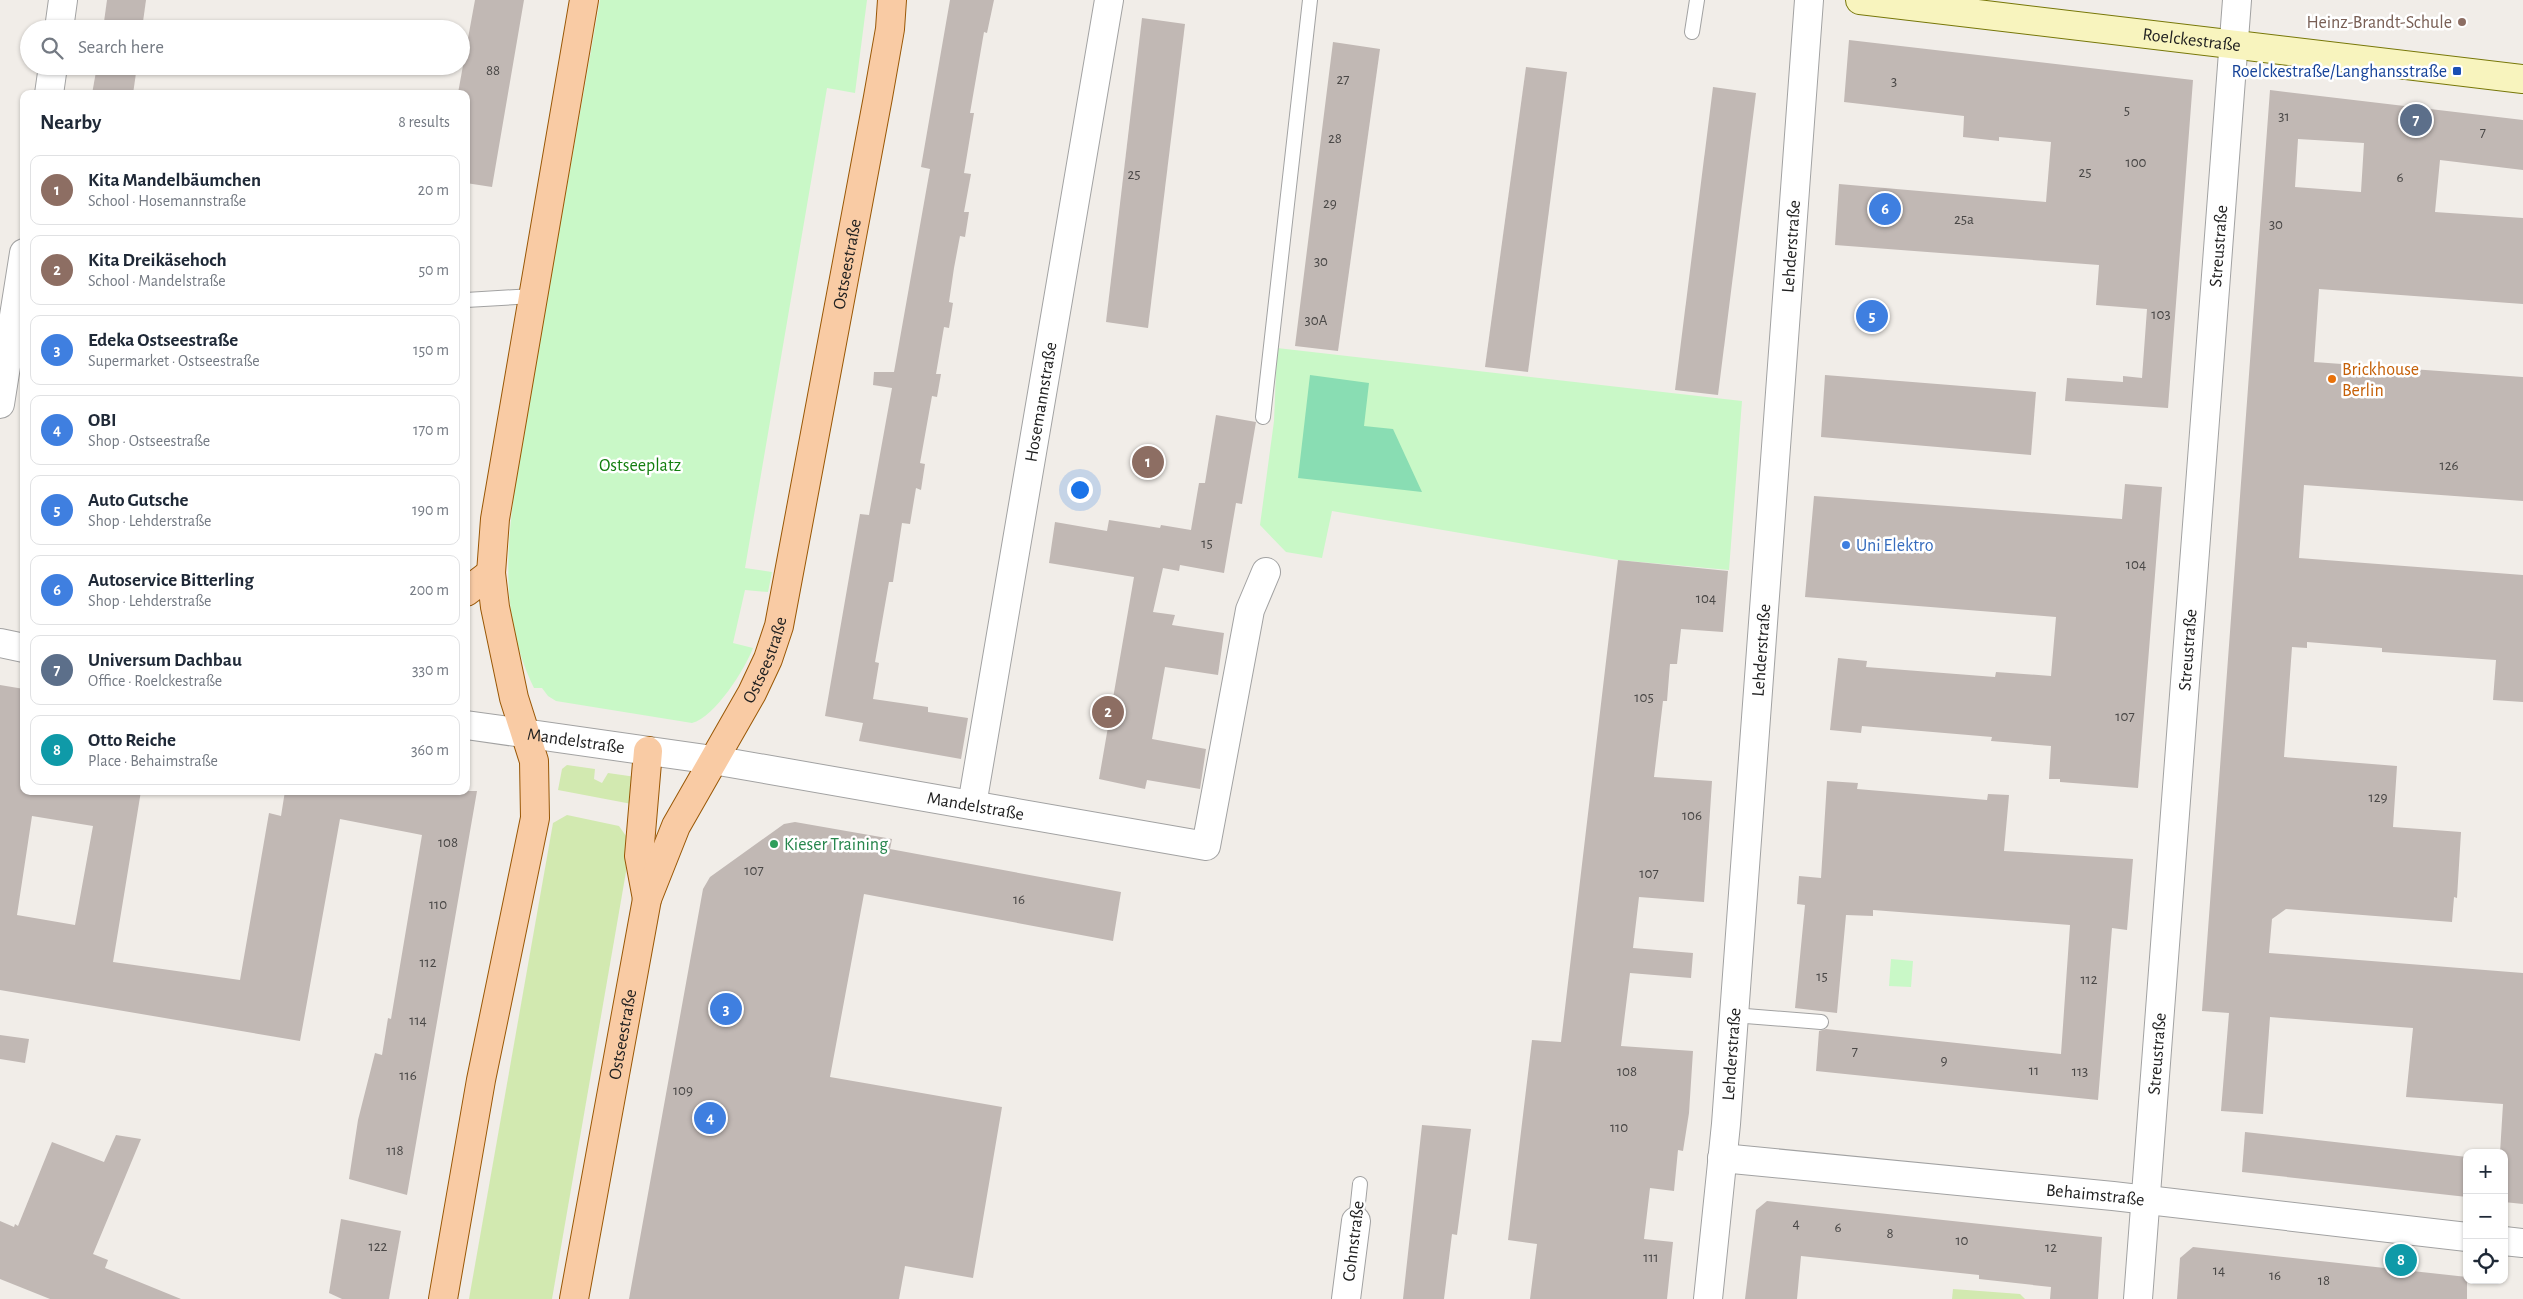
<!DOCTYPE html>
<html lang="en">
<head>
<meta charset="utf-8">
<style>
	:root { --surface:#fff; --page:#f6f6f7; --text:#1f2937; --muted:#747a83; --line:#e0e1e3; --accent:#cb061c }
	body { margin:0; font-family:"Alegreya Sans",sans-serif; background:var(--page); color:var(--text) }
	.controls { position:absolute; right:15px; bottom:15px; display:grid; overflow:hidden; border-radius:10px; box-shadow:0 1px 4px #0004 }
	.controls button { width:45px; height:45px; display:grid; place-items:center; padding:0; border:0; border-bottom:1px solid var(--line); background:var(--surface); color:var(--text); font:25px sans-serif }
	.you { position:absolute; left:1079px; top:489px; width:18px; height:18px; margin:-12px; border:4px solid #fff; border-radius:50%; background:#1a73e8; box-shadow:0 0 0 8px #1a73e833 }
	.badge { display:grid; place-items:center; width:32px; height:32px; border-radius:50%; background:var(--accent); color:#fff; font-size:16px; font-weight:700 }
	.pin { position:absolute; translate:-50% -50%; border:2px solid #fff; box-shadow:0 1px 5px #0006 }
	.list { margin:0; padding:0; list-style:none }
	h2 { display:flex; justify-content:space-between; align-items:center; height:65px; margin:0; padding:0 20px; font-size:21px }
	h2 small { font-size:16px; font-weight:400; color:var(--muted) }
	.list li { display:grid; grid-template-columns:32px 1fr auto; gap:15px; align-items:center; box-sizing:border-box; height:70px; margin:0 10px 10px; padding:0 10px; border:1px solid var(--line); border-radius:10px }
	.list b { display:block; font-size:19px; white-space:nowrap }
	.list p { margin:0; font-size:16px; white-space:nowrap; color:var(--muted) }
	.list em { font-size:16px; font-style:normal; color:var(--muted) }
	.icon { flex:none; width:28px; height:28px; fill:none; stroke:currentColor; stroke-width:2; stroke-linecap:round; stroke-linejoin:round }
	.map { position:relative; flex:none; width:2523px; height:1299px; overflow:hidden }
	.search { position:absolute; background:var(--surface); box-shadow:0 1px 4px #0004; left:20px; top:20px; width:450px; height:55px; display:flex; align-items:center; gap:12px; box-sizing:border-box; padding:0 18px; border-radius:28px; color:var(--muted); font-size:19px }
	.panel { position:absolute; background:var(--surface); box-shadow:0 1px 4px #0004; left:20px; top:90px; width:450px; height:705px; border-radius:10px }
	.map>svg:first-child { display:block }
	.grass { fill:#d2e9b0 }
	.park { fill:#c9f8c7 }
	.pitch { fill:#89ddb3 }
	.building { fill:#c1b8b4; fill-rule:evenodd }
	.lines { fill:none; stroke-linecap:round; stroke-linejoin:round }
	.lane-casing { stroke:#a2a2a2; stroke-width:16 }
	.street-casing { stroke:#a2a2a2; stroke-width:30 }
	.secondary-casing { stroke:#777708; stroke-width:30 }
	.primary-casing { stroke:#995705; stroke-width:30 }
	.lane { stroke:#fff; stroke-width:14 }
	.street { stroke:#fff; stroke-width:28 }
	.secondary { stroke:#f8f4be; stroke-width:28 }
	.primary { stroke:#f9cba4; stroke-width:28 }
	.education-dot { fill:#8d6e63; stroke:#fff; stroke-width:2 }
	.transit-dot { fill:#1a4fb4; stroke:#fff; stroke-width:2 }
	.food-dot { fill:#e8710a; stroke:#fff; stroke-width:2 }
	.shop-dot { fill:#3f7fe0; stroke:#fff; stroke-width:2 }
	.leisure-dot { fill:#2e9e5b; stroke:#fff; stroke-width:2 }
	.labels { text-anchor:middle; stroke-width:5; stroke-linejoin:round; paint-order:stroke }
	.number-label { font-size:15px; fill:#494746 }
	.education-label { font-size:18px; fill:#785e54; stroke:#fff; text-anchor:end }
	.street-label { font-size:18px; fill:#212121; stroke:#fff }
	.transit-label { font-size:18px; fill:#164399; stroke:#fff; text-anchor:end }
	.food-label { font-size:18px; fill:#c56008; stroke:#fff; text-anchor:start }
	.park-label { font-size:18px; fill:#137e0f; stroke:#fff }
	.shop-label { font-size:18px; fill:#366cbe; stroke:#fff; text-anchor:start }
	.leisure-label { font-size:18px; fill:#27864d; stroke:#fff; text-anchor:start }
</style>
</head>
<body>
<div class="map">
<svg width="2523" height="1299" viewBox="0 0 2523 1299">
	<rect width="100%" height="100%" fill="#f1ede8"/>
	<!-- grass -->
	<g class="grass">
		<path d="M 567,765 L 595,769 L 594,779 L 602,783 L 608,773 L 636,777 L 637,805 L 558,790 L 562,769 Z"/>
		<path d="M 567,815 L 619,826 L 631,843 L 552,1299 L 469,1299 L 553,823 Z"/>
		<path d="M 1953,1289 L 2020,1294 L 2025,1299 L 1952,1299 Z"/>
	</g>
	<!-- park -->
	<g class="park">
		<path d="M 600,0 L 867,0 L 855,93 L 827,88 L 745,568 L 772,572 L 768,592 L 745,590 L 733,643 L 753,648 C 745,669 715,717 692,723 L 556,701 L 548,696 L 542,688 L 534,688 C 496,609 508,534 520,451 Z"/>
		<path d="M 1277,348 L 1742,401 L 1729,570 L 1618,560 L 1332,511 L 1322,558 L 1286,552 L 1260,525 L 1274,421 Z"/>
		<path d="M 1891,959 L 1913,961 L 1911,987 L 1889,986 Z"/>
	</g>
	<!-- pitch -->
	<path class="pitch" d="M 1310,375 L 1369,383 L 1364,426 L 1393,429 L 1422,492 L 1298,478 Z"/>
	<!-- building -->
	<g class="building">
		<path d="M 107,0 L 146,0 L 142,29 L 103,29 Z"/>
		<path d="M 475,0 L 524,0 L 492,187 L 466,183 L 466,94 L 458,93 Z"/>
		<path d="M 950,0 L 994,0 L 987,33 L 984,32 L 970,113 L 974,113 L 964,173 L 971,174 L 964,212 L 969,212 L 965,237 L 960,236 L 954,268 L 949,302 L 953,303 L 949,328 L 944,327 L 936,374 L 941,374 L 937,397 L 932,396 L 920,463 L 925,464 L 921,490 L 916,488 L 910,524 L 902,523 L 893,582 L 889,582 L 875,662 L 879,663 L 873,699 L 928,707 L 928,712 L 968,718 L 961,759 L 859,741 L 863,723 L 825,716 L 860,514 L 869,515 L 892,388 L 873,385 L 874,372 L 894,372 L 930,169 L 921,167 Z"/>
		<path d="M 1142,18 L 1185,24 L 1148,328 L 1106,322 Z"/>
		<path d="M 1849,40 L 2193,80 L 2168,408 L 2065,401 L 2067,378 L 2123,382 L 2123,376 L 2142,378 L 2147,309 L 2096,305 L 2099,265 L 1835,245 L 1839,184 L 2046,202 L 2051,142 L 1999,137 L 1999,141 L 1963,137 L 1964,116 L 1844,102 Z"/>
		<path d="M 1333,42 L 1380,49 L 1338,351 L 1295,346 Z"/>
		<path d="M 97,66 L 137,66 L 133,94 L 92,94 Z"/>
		<path d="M 1526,67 L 1567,72 L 1528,372 L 1485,367 Z"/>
		<path d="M 1713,87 L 1756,93 L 1718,395 L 1675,390 Z"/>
		<path d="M 2270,90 L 2523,120 L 2523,170 L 2440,160 L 2435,212 L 2523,218 L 2523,304 L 2319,289 L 2314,362 L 2523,377 L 2523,501 L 2304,485 L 2299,558 L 2523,575 L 2523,702 L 2493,700 L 2496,660 L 2382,652 L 2382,648 L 2307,642 L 2307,648 L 2292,647 L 2284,757 L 2397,766 L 2393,827 L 2461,832 L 2457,898 L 2454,897 L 2452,922 L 2286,909 L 2272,919 L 2269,953 L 2523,973 L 2523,1204 L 2504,1202 L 2504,1153 L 2500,1153 L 2503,1104 L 2406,1097 L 2413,1028 L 2270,1017 L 2263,1114 L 2221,1111 L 2229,1013 L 2202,1011 ZM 2298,139 L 2364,143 L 2361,192 L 2295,187 Z"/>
		<path d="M 1825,375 L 2036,392 L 2031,455 L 1821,437 Z"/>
		<path d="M 1216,415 L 1256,422 L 1242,504 L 1236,503 L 1224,573 L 1180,565 L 1179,571 L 1163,568 L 1153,612 L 1175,615 L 1172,625 L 1224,633 L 1218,675 L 1165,667 L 1152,739 L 1206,749 L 1200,789 L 1147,780 L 1145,789 L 1099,779 L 1134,577 L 1049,563 L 1055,522 L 1107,531 L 1109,520 L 1160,528 L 1161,525 L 1191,530 L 1199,483 L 1205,483 Z"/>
		<path d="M 2125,484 L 2162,487 L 2138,788 L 2060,782 L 2060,779 L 2049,779 L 2051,746 L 1991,741 L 1992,737 L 1862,726 L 1861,733 L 1830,730 L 1838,658 L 1867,661 L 1866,667 L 1995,677 L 1996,672 L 2051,676 L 2056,617 L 1805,597 L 1814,496 L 2122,519 Z"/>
		<path d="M 1618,560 L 1728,571 L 1723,632 L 1681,629 L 1677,664 L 1670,664 L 1667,701 L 1663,701 L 1654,777 L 1712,781 L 1704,902 L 1639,897 L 1633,948 L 1693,953 L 1691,978 L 1630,973 L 1621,1046 L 1693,1051 L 1689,1113 L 1683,1151 L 1678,1150 L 1674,1191 L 1650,1188 L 1644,1239 L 1673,1242 L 1667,1299 L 1530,1299 L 1537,1244 L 1508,1240 L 1532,1040 L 1561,1042 Z"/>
		<path d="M 0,685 L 24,689 L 24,791 L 141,791 L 113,962 L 240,980 L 269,813 L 281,816 L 285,791 L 477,791 L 407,1195 L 349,1179 L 358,1120 L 375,1053 L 382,1055 L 388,1018 L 391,1019 L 422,835 L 340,819 L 300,1041 L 0,990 ZM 32,816 L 93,826 L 75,925 L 17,915 Z"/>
		<path d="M 1827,781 L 1858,783 L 1857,789 L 1987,800 L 1988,794 L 2009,795 L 2004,851 L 2133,859 L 2127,930 L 2112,928 L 2098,1100 L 1816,1071 L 1819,1031 L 1826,1029 L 2061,1054 L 2070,925 L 1873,910 L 1873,916 L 1846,915 L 1837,1013 L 1795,1008 L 1805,905 L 1797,904 L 1799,876 L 1821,878 Z"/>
		<path d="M 795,822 L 892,839 L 890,849 L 1121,892 L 1113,941 L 864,894 L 830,1077 L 1002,1107 L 973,1278 L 905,1266 L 899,1299 L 629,1299 L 703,889 L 710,877 L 784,824 Z"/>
		<path d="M 0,1035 L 29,1039 L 25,1063 L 0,1059 Z"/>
		<path d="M 1422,1125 L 1471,1129 L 1457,1235 L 1452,1234 L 1444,1299 L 1403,1299 Z"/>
		<path d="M 2245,1132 L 2467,1157 L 2467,1197 L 2242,1172 Z"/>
		<path d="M 116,1135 L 141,1139 L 93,1254 L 108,1260 L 105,1268 L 181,1299 L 50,1299 L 0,1279 L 0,1221 L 14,1227 L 15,1224 L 18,1226 L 52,1142 L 104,1162 Z"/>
		<path d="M 1767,1201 L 2102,1237 L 2098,1299 L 2050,1299 L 2051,1287 L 1979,1279 L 1979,1275 L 1801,1256 L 1797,1299 L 1745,1299 L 1756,1210 Z"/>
		<path d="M 341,1219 L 401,1231 L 389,1299 L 342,1299 L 329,1293 Z"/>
		<path d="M 2193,1247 L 2467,1277 L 2467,1299 L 2177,1299 L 2180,1258 Z"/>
	</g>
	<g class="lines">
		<defs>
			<g id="lane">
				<path d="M 1692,32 L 1697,0"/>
				<path d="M 466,300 L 533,296"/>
				<path d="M 1263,417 L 1310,0"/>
				<path d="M 1733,1015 L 1821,1022"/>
				<path d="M 1356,1221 L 1360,1184"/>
			</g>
			<g id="street">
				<path d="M 59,29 L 63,0"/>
				<path d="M 49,94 L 53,66"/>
				<path d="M 0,404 L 24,253"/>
				<path d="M 0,643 L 24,648"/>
				<path id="s1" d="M 466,725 L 713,760 L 1206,846 L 1250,610 L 1266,572"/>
				<path id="s2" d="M 972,805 L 1109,0"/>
				<path id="s3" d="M 1722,1158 L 2113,1196 L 2467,1237"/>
				<path d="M 2504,1241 L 2523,1243"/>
				<path d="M 1346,1299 L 1356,1221"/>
				<path id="s4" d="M 1708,1299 L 1726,1124 L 1809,0"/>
				<path id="s5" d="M 2138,1299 L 2237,0"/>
			</g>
			<g id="secondary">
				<path id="s6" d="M 1860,0 L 2523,79"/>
			</g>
			<g id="primary">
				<path d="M 466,592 L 491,573"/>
				<path d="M 647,899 L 639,856 L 648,751"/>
				<path d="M 443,1299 L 481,1080 L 535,818 L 534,761 L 514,698 L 495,607 L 491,573 L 495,519 L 584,0"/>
				<path id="s7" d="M 574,1299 L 647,899 L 676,826 L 752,693 L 768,659 L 779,626 L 878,97 L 890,29 L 892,0"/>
			</g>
		</defs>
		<!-- lane casing -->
		<use href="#lane" class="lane-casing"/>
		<!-- street casing -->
		<use href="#street" class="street-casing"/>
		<!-- secondary casing -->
		<use href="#secondary" class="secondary-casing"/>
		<!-- primary casing -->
		<use href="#primary" class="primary-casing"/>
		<!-- lane -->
		<use href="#lane" class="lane"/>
		<!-- street -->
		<use href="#street" class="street"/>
		<!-- secondary -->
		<use href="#secondary" class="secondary"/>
		<!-- primary -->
		<use href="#primary" class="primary"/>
	</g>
	<!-- markers -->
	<circle class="education-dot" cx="2462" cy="22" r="5"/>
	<rect class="transit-dot" x="2452" y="66" width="10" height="10" rx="2.5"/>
	<circle class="food-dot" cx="2332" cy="379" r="5"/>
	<circle class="shop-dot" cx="1846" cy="545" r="5"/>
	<circle class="leisure-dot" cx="774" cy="844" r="5"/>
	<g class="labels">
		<!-- number labels -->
		<g class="number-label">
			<text x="493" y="75">88</text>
			<text x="1343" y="84">27</text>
			<text x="1894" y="86">3</text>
			<text x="2127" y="115">5</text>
			<text x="2284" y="121">31</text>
			<text x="2483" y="137">7</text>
			<text x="1335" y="143">28</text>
			<text x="2136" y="167">100</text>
			<text x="2085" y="177">25</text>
			<text x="1134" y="179">25</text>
			<text x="2400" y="182">6</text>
			<text x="1330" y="208">29</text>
			<text x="1964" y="224">25a</text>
			<text x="2276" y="229">30</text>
			<text x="1321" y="266">30</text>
			<text x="2161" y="319">103</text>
			<text x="1316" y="325">30A</text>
			<text x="2449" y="470">126</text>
			<text x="1207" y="548">15</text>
			<text x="2136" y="569">104</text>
			<text x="1706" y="603">104</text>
			<text x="1644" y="702">105</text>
			<text x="2125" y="721">107</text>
			<text x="2378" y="802">129</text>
			<text x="1692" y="820">106</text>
			<text x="448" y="847">108</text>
			<text x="754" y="875">107</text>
			<text x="1649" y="878">107</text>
			<text x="1019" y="904">16</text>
			<text x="438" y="909">110</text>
			<text x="428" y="967">112</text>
			<text x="1822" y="981">15</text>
			<text x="2089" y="984">112</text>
			<text x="418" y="1025">114</text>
			<text x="1855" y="1056">7</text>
			<text x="1944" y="1065">9</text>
			<text x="2034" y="1075">11</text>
			<text x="1627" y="1076">108</text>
			<text x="2080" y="1076">113</text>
			<text x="408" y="1080">116</text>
			<text x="683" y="1095">109</text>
			<text x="1619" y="1132">110</text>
			<text x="395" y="1155">118</text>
			<text x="1796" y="1228">4</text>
			<text x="1838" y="1232">6</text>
			<text x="1890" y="1238">8</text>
			<text x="1962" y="1245">10</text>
			<text x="378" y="1251">122</text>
			<text x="2051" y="1252">12</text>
			<text x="1651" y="1262">111</text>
			<text x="2219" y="1275">14</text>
			<text x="2275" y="1280">16</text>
			<text x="2324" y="1285">18</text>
		</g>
		<!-- education labels -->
		<g class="education-label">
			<text x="2452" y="28">Heinz-Brandt-Schule</text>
		</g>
		<!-- street labels -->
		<g class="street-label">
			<text dy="6" stroke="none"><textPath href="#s6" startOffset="334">Roelckestraße</textPath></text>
			<text dy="6" stroke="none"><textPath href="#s4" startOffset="1056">Lehderstraße</textPath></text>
			<text dy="6" stroke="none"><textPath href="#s5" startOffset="1056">Streustraße</textPath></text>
			<text dy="6" stroke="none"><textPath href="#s7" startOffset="1079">Ostseestraße</textPath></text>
			<text dy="6" stroke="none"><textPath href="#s2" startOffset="409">Hosemannstraße</textPath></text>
			<text dy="6" stroke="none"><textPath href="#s5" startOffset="651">Streustraße</textPath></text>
			<text dy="6" stroke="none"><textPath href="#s4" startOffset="651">Lehderstraße</textPath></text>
			<text dy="6" stroke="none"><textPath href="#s7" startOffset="674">Ostseestraße</textPath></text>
			<text dy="6" stroke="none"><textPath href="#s1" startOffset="111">Mandelstraße</textPath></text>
			<text dy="6" stroke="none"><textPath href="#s1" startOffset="516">Mandelstraße</textPath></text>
			<text dy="6" stroke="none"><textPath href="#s7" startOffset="269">Ostseestraße</textPath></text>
			<text dy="6" stroke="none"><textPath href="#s5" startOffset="246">Streustraße</textPath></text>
			<text dy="6" stroke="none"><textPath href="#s4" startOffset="246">Lehderstraße</textPath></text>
			<text dy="6" stroke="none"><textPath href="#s3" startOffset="375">Behaimstraße</textPath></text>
			<text transform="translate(1353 1241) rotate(-83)" y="6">Cohnstraße</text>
		</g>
		<!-- transit labels -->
		<g class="transit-label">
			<text x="2447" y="77">Roelckestraße/Langhansstraße</text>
		</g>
		<!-- food labels -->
		<g class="food-label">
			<text x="2342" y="375">Brickhouse<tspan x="2342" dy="21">Berlin</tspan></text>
		</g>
		<!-- park labels -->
		<g class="park-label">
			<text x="640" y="471">Ostseeplatz</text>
		</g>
		<!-- shop labels -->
		<g class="shop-label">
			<text x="1856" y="551">Uni Elektro</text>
		</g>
		<!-- leisure labels -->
		<g class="leisure-label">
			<text x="784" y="850">Kieser Training</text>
		</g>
	</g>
</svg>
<div class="controls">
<button>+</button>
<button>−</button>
<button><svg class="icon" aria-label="locate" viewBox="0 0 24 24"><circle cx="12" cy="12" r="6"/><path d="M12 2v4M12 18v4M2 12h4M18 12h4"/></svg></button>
</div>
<div class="you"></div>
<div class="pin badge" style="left:1148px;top:462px;background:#8d6e63">1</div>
<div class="pin badge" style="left:1108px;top:712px;background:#8d6e63">2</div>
<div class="pin badge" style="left:726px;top:1009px;background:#3f7fe0">3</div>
<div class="pin badge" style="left:710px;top:1118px;background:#3f7fe0">4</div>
<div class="pin badge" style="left:1872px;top:316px;background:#3f7fe0">5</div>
<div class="pin badge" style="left:1885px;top:209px;background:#3f7fe0">6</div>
<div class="pin badge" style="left:2416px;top:120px;background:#5c6f8a">7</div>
<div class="pin badge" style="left:2401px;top:1260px;background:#0f9aa8">8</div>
<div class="search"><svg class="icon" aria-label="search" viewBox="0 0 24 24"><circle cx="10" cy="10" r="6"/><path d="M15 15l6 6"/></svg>Search here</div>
<section class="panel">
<h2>Nearby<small>8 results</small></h2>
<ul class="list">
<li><span class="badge" style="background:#8d6e63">1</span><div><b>Kita Mandelbäumchen</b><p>School · Hosemannstraße</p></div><em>20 m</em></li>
<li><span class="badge" style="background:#8d6e63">2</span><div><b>Kita Dreikäsehoch</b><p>School · Mandelstraße</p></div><em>50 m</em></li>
<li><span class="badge" style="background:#3f7fe0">3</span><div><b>Edeka Ostseestraße</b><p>Supermarket · Ostseestraße</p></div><em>150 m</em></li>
<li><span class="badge" style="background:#3f7fe0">4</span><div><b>OBI</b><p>Shop · Ostseestraße</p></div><em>170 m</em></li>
<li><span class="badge" style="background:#3f7fe0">5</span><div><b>Auto Gutsche</b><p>Shop · Lehderstraße</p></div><em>190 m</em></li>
<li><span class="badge" style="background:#3f7fe0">6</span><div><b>Autoservice Bitterling</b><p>Shop · Lehderstraße</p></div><em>200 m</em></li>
<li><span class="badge" style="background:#5c6f8a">7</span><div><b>Universum Dachbau</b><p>Office · Roelckestraße</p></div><em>330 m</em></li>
<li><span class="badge" style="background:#0f9aa8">8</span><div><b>Otto Reiche</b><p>Place · Behaimstraße</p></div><em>360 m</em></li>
</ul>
</section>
</div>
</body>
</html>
